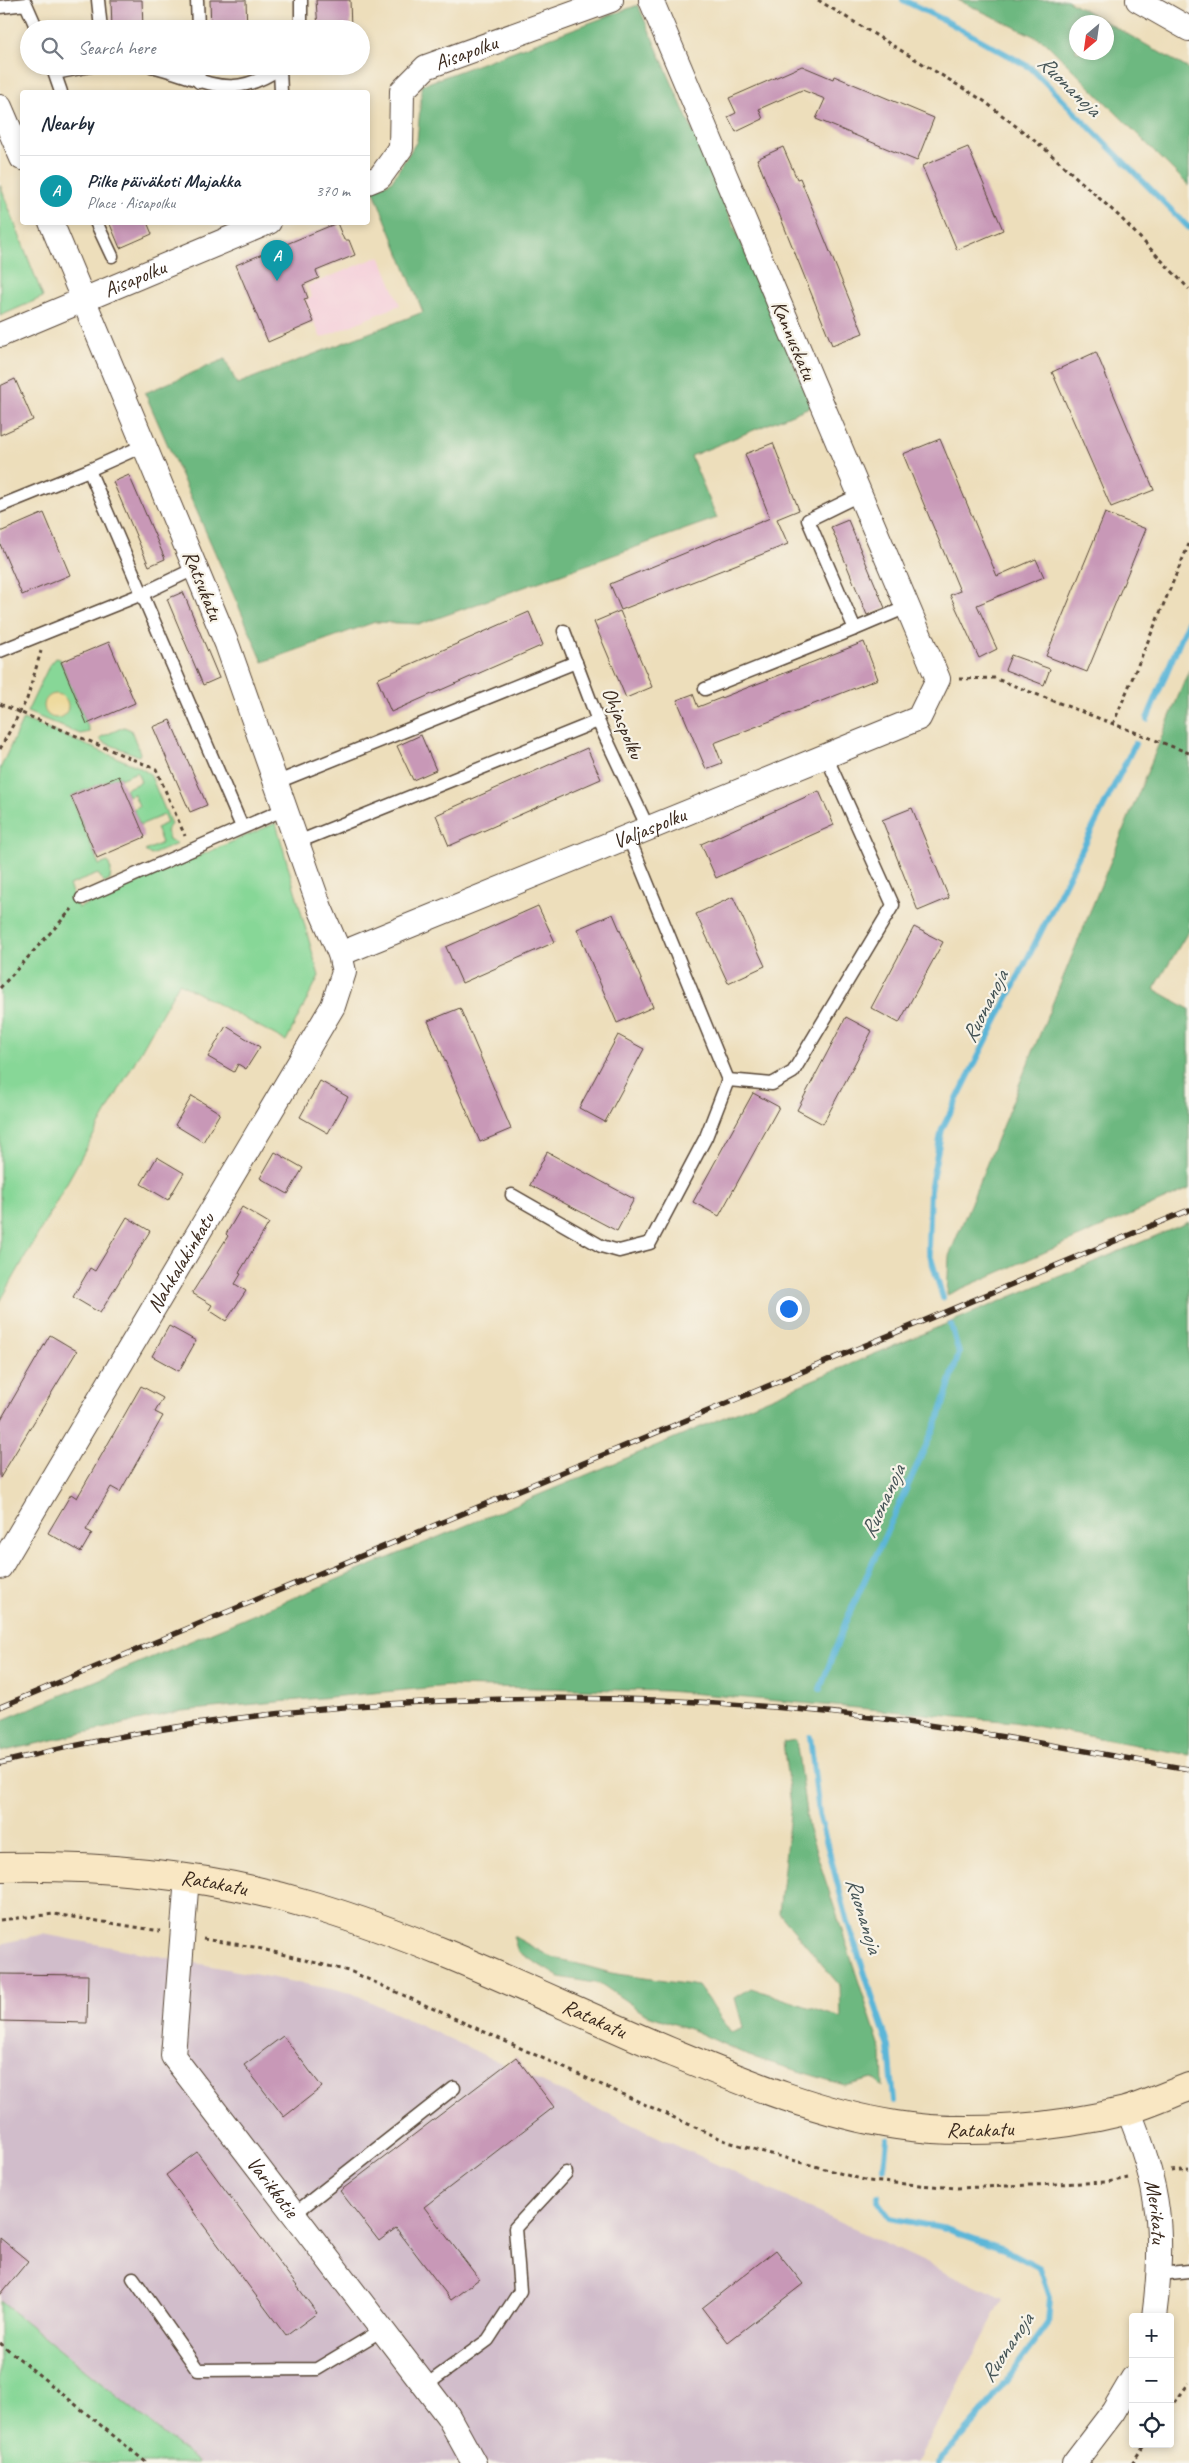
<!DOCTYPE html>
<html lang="en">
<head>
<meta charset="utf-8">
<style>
	:root { --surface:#fff; --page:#f2f2f3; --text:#1f2937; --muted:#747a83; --line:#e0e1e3; --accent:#c8321e }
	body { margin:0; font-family:Caveat,sans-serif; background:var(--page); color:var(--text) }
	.controls { position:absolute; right:15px; bottom:15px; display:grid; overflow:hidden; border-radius:5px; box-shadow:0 2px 8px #0003 }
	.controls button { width:45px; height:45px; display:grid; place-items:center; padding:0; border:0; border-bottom:1px solid var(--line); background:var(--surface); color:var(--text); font:25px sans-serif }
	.compass { position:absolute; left:1069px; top:15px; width:45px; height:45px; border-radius:50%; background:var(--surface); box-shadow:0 2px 8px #0003; rotate:209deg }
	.you { position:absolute; left:788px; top:1308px; width:18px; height:18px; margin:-12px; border:4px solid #fff; border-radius:50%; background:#1a73e8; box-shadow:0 0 0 8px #1a73e833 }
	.badge { display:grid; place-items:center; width:32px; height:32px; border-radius:50%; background:var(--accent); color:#fff; font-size:16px; font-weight:700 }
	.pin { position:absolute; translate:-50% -41px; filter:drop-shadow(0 1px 2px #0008) }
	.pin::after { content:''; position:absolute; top:26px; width:18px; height:15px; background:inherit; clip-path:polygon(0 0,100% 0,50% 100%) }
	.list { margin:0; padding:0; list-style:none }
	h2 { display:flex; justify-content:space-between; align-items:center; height:65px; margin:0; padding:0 20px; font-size:21px }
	h2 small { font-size:16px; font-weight:400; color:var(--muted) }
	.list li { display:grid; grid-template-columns:32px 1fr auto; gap:15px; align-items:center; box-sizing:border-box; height:70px; padding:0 20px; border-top:1px solid var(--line) }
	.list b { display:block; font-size:19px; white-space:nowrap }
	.list p { margin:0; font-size:16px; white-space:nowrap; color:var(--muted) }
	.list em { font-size:16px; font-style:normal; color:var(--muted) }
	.icon { flex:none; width:28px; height:28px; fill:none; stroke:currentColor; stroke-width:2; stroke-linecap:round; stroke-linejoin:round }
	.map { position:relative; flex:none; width:1189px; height:2463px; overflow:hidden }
	.search { position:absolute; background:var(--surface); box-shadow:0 2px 8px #0003; left:20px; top:20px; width:350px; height:55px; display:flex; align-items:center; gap:12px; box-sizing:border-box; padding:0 18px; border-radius:28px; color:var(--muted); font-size:19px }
	.panel { position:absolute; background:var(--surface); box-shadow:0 2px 8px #0003; left:20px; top:90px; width:350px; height:135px; border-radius:5px }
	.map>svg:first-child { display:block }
	.built { fill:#f5cfda }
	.industrial { fill:#d1bdcb }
	.green { fill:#87d797; stroke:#61805a; fill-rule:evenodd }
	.forest { fill:#6db880; stroke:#54714f; fill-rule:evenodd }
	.sand { fill:#eeda9e; stroke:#94825e }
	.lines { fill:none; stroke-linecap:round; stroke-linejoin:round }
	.stream { stroke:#5bb6d8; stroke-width:6 }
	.building { fill:#c898b7 }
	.service-casing { stroke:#564536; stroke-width:15 }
	.minor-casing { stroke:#564536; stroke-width:26 }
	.secondary-casing { stroke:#564536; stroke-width:30 }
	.path { stroke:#564536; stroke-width:3; stroke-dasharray:4 4; stroke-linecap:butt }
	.service { stroke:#fff; stroke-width:12 }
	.minor { stroke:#fff; stroke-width:24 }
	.secondary { stroke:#f9e7c3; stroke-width:28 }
	.rail-casing { stroke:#3b2a1e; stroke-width:5.5 }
	.rail { stroke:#f7f3e8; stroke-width:4; stroke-dasharray:11; stroke-linecap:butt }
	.labels { text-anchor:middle; stroke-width:4.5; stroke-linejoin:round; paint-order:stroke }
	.street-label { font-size:21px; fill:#3b2a1e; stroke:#f7f3e8 }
	.water-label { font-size:22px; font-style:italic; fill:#455456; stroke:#f7f3e8 }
</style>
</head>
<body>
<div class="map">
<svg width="1189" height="2463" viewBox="0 0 1189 2463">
	<rect width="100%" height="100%" fill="#f7f3e8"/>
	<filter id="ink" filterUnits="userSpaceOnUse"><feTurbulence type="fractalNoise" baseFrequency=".02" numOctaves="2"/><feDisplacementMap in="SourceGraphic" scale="10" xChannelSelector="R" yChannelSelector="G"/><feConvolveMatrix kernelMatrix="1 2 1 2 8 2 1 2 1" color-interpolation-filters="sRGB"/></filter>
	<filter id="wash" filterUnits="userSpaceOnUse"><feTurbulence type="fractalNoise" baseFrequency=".0096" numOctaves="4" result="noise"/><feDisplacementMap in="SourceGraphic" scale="20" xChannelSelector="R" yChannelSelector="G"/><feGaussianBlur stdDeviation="1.12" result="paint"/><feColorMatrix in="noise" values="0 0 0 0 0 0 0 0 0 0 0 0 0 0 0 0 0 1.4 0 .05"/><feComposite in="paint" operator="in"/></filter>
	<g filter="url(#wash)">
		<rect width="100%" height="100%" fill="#eddebb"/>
		<!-- built -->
		<path class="built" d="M 380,256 L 400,305 L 321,338 L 305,300 L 312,297 L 307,286 Z"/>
		<!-- industrial -->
		<path class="industrial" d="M 43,1934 L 352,1993 L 1003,2299 L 916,2463 L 199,2463 L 0,2301 L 0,1944 Z"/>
		<!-- green -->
		<g class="green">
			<path d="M 0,185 L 43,297 L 0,316 Z"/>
			<path d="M 56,658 L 60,659 L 90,732 L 80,734 L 27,712 L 49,666 ZM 52,695 L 64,698 L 68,709 L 47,699 Z"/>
			<path d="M 23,719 L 137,766 L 150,774 L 171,824 L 166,831 L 169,839 L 177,844 L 151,855 L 145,851 L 162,843 L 156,828 L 167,823 L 164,815 L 140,825 L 133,809 L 139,806 L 134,794 L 128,796 L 125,789 L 141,782 L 137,772 L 120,779 L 119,776 L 71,796 L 99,865 L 108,862 L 111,870 L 110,880 L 105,883 L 98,874 L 69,885 L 78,908 L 276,823 L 319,976 L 286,1041 L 179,983 L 0,1302 L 0,769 Z"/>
			<path d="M 124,727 L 131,730 L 140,753 L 139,756 L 103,742 L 100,739 L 101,737 Z"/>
			<path d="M 0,2301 L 199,2463 L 0,2463 Z"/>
		</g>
		<!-- forest -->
		<g class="forest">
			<path d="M 958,0 L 1067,0 L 1189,69 L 1189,186 L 1044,41 ZM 1106,22 L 1106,52 L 1076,52 L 1076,22 Z"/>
			<path d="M 638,5 L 812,406 L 691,456 L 717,518 L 421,624 L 375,622 L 263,662 L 145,393 L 225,359 L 237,384 L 423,312 L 373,189 L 391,182 L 417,141 L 422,85 Z"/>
			<path d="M 1189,670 L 1189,930 L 1154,989 L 1189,1009 L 1189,1189 L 947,1295 L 949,1256 Z"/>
			<path d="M 1189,1222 L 1189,1755 L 1014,1722 L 667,1691 L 448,1686 L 181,1711 L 0,1752 L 0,1721 Z"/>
			<path d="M 796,1740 L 808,1827 L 882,2053 L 883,2087 L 872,2078 L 844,2085 L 749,2056 L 695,2031 L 645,2014 L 601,1984 L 559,1977 L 518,1952 L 513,1936 L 549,1956 L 611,1973 L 698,1986 L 731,2032 L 743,2027 L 735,1998 L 751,1988 L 841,2018 L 840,1986 L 779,1913 L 791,1805 L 783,1742 Z"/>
		</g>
		<!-- sand -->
		<circle class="sand" cx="56" cy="706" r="12"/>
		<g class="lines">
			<!-- stream -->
			<g class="stream">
				<path d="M 903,0 L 948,22 L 1031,68 L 1189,228"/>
				<path d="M 1147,719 L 1189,619"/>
				<path d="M 943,1298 L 928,1248 L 930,1190 L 942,1129 L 1135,744"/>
				<path d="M 820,1689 L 846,1621 L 940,1415 L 959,1353 L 951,1325"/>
				<path d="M 810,1737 L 819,1814 L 848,1923 L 889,2047 L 894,2101"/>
				<path d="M 884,2168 L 887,2139"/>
				<path d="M 878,2196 L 877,2201 L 890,2218 L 946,2229 L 1006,2250 L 1040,2268 L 1050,2297 L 1048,2324 L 981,2414 L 938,2463"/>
			</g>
		</g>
		<g id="blocks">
			<!-- building -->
			<g class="building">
				<path d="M 111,0 L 142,0 L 143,29 L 112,29 Z"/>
				<path d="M 210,0 L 246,0 L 247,29 L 211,29 Z"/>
				<path d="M 316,0 L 350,0 L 351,29 L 318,29 Z"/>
				<path d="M 802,66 L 833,79 L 834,76 L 934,118 L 917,161 L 816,119 L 825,99 L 802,90 L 759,109 L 763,119 L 736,132 L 728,117 L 736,113 L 729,98 Z"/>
				<path d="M 783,147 L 797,179 L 800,178 L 863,333 L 832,345 L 757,159 Z"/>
				<path d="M 968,147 L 1003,230 L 957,250 L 922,166 Z"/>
				<path d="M 109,222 L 147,222 L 152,234 L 120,248 Z"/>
				<path d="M 337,223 L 344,240 L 349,240 L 355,255 L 316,271 L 319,278 L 303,285 L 308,298 L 304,299 L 314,322 L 268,342 L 236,265 Z"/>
				<path d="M 1096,352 L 1154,490 L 1111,507 L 1052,372 Z"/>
				<path d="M 15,379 L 33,420 L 0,435 L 0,386 Z"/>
				<path d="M 940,439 L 997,576 L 1036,559 L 1044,577 L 977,605 L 997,649 L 979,658 L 950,595 L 960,591 L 903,454 Z"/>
				<path d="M 773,443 L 799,510 L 777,519 L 788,544 L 621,610 L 610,584 L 770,518 L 745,454 Z"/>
				<path d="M 129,475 L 165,559 L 149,566 L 113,482 Z"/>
				<path d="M 44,513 L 70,575 L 22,595 L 0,544 L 0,532 Z"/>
				<path d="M 1105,513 L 1146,529 L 1087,672 L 1046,656 Z"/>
				<path d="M 848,520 L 885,608 L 867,615 L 831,527 Z"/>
				<path d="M 183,592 L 219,678 L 203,685 L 167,599 Z"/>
				<path d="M 620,611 L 652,687 L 626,698 L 594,622 Z"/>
				<path d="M 529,612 L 543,645 L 391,712 L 377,679 Z"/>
				<path d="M 109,642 L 135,703 L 87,724 L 61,662 Z"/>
				<path d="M 864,642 L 878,679 L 714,743 L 722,763 L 706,769 L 677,700 L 693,694 L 698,707 Z"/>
				<path d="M 1011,655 L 1050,669 L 1044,685 L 1005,670 Z"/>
				<path d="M 170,720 L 207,805 L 190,812 L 153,727 Z"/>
				<path d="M 421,735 L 436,770 L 413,780 L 397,746 Z"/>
				<path d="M 587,748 L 601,779 L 449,846 L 436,815 Z"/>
				<path d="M 119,776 L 145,837 L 97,858 L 71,796 Z"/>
				<path d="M 819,791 L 834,825 L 716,878 L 701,844 Z"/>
				<path d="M 912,808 L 949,898 L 918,911 L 882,820 Z"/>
				<path d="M 733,897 L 765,966 L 728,983 L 696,914 Z"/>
				<path d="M 538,906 L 555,942 L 462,983 L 446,947 Z"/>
				<path d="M 613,914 L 653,1007 L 617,1023 L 577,929 Z"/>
				<path d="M 914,927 L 943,942 L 899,1023 L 871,1008 Z"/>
				<path d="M 460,1008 L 511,1129 L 480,1142 L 428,1021 Z"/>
				<path d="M 846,1017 L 872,1031 L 823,1124 L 797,1110 Z"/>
				<path d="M 226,1026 L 260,1047 L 246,1069 L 238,1064 L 234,1072 L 208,1057 Z"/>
				<path d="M 618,1035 L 644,1049 L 605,1122 L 579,1108 Z"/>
				<path d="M 320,1081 L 348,1097 L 328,1133 L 300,1117 Z"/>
				<path d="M 753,1093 L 779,1107 L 719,1216 L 693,1202 Z"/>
				<path d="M 192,1096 L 220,1113 L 203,1142 L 175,1125 Z"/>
				<path d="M 275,1152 L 303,1168 L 288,1194 L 260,1178 Z"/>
				<path d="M 547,1152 L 634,1199 L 617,1231 L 530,1185 Z"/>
				<path d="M 157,1157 L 184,1173 L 168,1200 L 141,1184 Z"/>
				<path d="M 242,1207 L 269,1223 L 239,1273 L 241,1274 L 235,1284 L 246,1291 L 226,1321 L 209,1310 L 212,1305 L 192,1293 L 228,1236 L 226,1234 Z"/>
				<path d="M 127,1217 L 150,1231 L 100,1313 L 73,1297 L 90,1268 L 95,1271 Z"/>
				<path d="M 169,1326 L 196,1341 L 179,1371 L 152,1356 Z"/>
				<path d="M 50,1335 L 77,1351 L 0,1478 L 0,1421 Z"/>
				<path d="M 141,1386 L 163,1398 L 155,1412 L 163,1416 L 120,1492 L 111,1487 L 86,1530 L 92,1533 L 81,1552 L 48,1533 L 71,1494 L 77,1498 Z"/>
				<path d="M 0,1974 L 88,1975 L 87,2023 L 0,2021 Z"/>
				<path d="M 283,2036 L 322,2087 L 284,2117 L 244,2065 Z"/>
				<path d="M 516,2057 L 554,2107 L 424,2207 L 479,2279 L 451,2300 L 396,2228 L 379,2241 L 340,2191 Z"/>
				<path d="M 197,2152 L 317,2313 L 286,2336 L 166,2175 Z"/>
				<path d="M 0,2238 L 28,2261 L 0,2295 Z"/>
				<path d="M 776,2250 L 803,2284 L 728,2342 L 702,2308 Z"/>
			</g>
		</g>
	</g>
	<g filter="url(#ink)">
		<use href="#blocks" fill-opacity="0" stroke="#564536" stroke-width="1"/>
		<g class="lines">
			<defs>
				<g id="service">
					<path d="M 98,0 L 101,29"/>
					<path d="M 197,0 L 198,29"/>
					<path d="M 301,0 L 301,29"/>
					<path d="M 0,7 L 26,4 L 37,29"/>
					<path d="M 52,66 L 61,92"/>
					<path d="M 151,66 C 207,79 229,104 283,66"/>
					<path d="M 198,66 L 199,82"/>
					<path d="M 280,69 L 281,92"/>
					<path d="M 55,73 L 91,66"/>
					<path d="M 96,222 L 112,256"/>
					<path d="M 145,445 L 89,470 L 242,827"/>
					<path d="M 0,506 L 89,470"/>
					<path d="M 855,629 L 907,607"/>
					<path d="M 564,631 L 598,721 L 648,828"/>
					<path d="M 0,651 L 142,594 L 196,568"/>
					<path d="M 705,689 L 855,629 L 808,520 L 859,495"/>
					<path d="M 275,783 L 576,662"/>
					<path d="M 298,842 L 598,721"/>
					<path d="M 82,898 L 285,809"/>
					<path d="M 728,1080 L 772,1084 L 793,1072 L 893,905 L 826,756"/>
					<path d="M 512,1195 L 601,1246 L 619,1251 L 650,1243 L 706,1137 L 728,1080 L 628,836"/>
					<path d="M 294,2214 L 454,2088"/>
					<path d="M 1160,2274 L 1189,2271"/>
					<path d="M 133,2278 L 198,2370 L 317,2369 L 382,2330"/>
					<path d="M 425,2386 L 488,2340 L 520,2291 L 515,2228 L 566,2173"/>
				</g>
				<g id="minor">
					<path d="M 1138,0 L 1189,29"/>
					<path d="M 0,107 L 22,158"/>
					<path id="s1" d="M 368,182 L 380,177 L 401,148 L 402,91 L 426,67 L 611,0"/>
					<path id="s2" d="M 0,335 L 269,222"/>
					<path id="s3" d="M 340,954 L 919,718 L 938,679 L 651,0"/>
					<path id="s4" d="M 0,1567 L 333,1006 L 344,972 L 340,954 L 320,908 L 227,644 L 51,222"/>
					<path id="s5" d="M 187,1877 L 173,2056 L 448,2416 L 474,2463"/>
					<path id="s6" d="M 1128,2110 C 1160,2186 1165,2235 1154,2317"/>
					<path d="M 1074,2463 L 1113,2412 L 1133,2378"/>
				</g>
				<g id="secondary">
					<path id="s7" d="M 0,1867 C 106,1865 212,1875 314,1906 C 437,1943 553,2002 671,2052 C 744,2082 818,2113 896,2125 C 965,2136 1057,2128 1125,2111 C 1146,2105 1168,2095 1189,2087"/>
				</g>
			</defs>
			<!-- service casing -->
			<use href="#service" class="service-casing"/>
			<!-- minor casing -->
			<use href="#minor" class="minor-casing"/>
			<!-- secondary casing -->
			<use href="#secondary" class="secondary-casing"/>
			<!-- path -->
			<g class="path">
				<path d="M 818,0 L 984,101 L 1045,149 L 1120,217 L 1189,289"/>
				<path d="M 959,679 L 994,678 L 1189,753"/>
				<path d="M 0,704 L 156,769 L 185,836"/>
				<path d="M 1113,724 L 1189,544"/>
				<path d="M 0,749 L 27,699 L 41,651"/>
				<path d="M 0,988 L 72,909"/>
				<path d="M 0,1920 L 54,1914 L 160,1931"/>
				<path d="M 203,1939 L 254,1947 L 352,1972 L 728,2142 L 868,2181 L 957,2188 L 1107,2182 L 1128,2178"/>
				<path d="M 1171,2171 L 1189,2169"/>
				<path d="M 0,2343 L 147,2463"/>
				<path d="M 1170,2409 L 1189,2383"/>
				<path d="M 1132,2463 L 1145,2444"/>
			</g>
			<!-- service -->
			<use href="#service" class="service"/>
			<!-- minor -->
			<use href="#minor" class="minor"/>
			<!-- secondary -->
			<use href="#secondary" class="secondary"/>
			<defs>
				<g id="rail">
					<path d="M 0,1707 L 1189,1210"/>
					<path d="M 0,1763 C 253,1699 536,1686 796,1709 C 928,1721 1059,1747 1189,1769"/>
				</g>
			</defs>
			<!-- rail casing -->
			<use href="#rail" class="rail-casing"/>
			<!-- rail -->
			<use href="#rail" class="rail"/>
		</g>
	</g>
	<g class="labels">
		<!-- street labels -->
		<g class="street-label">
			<text dy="7" stroke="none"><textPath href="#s1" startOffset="182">Aisapolku</textPath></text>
			<text dy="7" stroke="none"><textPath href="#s2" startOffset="146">Aisapolku</textPath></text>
			<text transform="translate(794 340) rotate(67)" y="7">Kannuskatu</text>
			<text transform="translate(203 585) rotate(68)" y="7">Ratsukatu</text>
			<text transform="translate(623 723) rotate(67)" y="7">Ohjaspolku</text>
			<text dy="7" stroke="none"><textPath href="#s3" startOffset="334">Valjaspolku</textPath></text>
			<text dy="7" stroke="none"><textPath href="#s4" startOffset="354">Nahkalakinkatu</textPath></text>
			<text dy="7" stroke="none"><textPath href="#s7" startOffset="215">Ratakatu</textPath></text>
			<text dy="7" stroke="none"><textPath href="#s7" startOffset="620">Ratakatu</textPath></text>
			<text dy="7" stroke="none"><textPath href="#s7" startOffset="1025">Ratakatu</textPath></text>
			<text dy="7" stroke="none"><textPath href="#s5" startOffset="344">Varikkotie</textPath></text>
			<text dy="7" stroke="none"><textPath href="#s6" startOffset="106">Merikatu</textPath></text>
		</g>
		<!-- water labels -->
		<g class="water-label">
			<text transform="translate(1070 85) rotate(44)" y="8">Ruonanoja</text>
			<text transform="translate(984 1006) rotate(-63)" y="8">Ruonanoja</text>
			<text transform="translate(882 1501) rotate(-65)" y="8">Ruonanoja</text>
			<text transform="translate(865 1915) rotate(73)" y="8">Ruonanoja</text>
			<text transform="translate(1006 2347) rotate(-56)" y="8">Ruonanoja</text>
		</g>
	</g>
</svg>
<div class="controls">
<button>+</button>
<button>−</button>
<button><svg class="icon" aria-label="locate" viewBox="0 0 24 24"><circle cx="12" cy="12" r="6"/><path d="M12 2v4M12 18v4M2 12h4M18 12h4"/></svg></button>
</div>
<svg class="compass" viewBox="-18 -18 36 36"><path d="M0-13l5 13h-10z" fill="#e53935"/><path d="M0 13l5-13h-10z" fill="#747a83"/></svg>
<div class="you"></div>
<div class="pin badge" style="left:277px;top:281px;background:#0f9aa8">A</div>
<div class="search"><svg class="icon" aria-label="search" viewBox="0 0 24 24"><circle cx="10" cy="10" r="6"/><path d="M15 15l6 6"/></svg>Search here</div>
<section class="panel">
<h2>Nearby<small></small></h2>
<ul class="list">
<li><span class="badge" style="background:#0f9aa8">A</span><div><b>Pilke päiväkoti Majakka</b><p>Place · Aisapolku</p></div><em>370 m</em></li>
</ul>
</section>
</div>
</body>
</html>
